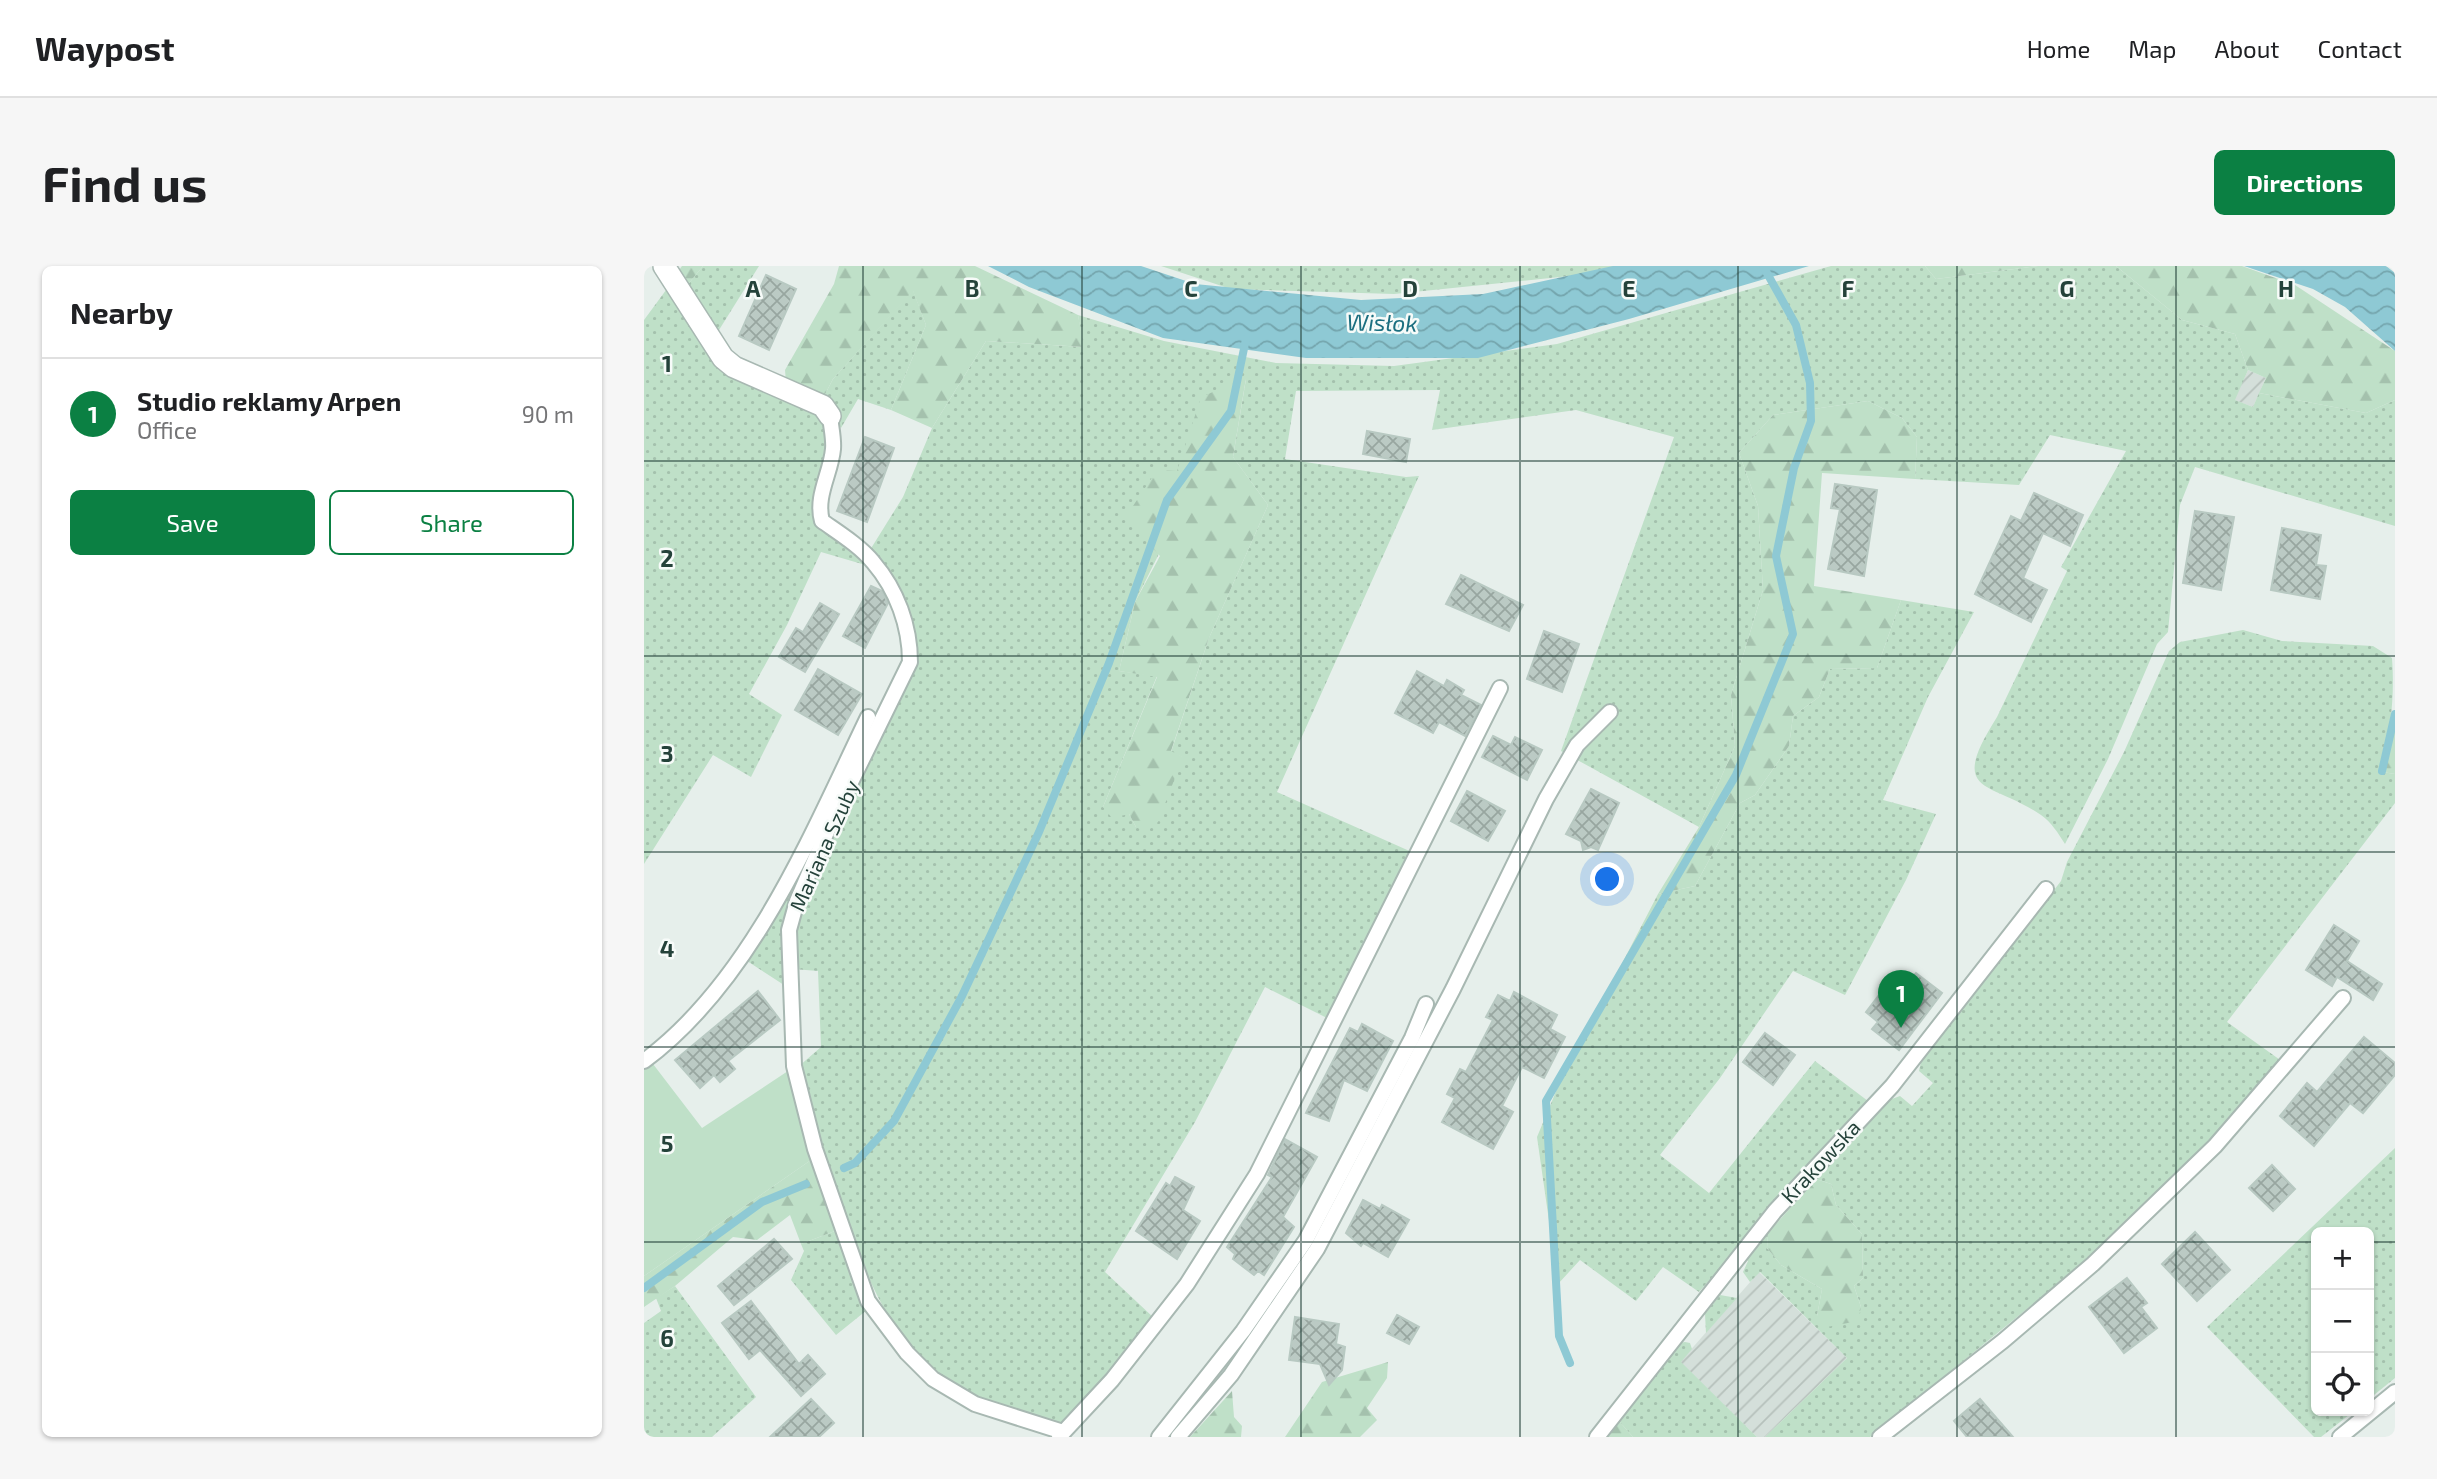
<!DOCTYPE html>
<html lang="en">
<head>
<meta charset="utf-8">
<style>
	:root { --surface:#fff; --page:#f6f6f6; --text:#202124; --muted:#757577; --line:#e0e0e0; --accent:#0b8043 }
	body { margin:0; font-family:"Exo 2",sans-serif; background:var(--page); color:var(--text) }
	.controls { position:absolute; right:21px; bottom:21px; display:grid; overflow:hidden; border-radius:10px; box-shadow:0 2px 5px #0004 }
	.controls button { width:63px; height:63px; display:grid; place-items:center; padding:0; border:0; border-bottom:2px solid var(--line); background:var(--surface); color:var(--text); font:35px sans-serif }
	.you { position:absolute; left:964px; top:614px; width:24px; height:24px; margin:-18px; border:5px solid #fff; border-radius:50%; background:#1a73e8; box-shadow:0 0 0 10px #1a73e833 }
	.badge { display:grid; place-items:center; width:46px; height:46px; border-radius:50%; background:var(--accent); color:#fff; font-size:23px; font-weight:700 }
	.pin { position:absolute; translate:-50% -58px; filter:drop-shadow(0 2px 4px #0008) }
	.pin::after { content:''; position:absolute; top:37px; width:24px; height:21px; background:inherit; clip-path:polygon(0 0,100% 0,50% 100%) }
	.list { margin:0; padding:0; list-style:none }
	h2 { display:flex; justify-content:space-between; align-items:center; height:91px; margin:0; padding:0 28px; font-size:30px }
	h2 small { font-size:23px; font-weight:400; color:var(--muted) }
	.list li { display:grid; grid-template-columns:46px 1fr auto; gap:21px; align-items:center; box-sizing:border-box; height:112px; padding:0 28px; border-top:2px solid var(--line) }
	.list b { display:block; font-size:26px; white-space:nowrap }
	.list p { margin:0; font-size:23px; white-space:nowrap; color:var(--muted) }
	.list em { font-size:23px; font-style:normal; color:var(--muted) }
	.actions { display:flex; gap:14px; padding:21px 28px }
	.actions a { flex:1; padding:16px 0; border:2px solid var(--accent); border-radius:10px; text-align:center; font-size:24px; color:var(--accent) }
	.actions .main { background:var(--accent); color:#fff }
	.icon { flex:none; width:38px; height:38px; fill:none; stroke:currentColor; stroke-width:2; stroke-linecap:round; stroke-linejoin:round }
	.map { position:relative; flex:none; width:1751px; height:1171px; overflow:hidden; border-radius:10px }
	header { display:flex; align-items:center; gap:42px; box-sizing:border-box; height:98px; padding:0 35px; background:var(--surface); border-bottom:2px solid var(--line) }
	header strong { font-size:33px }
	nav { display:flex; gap:38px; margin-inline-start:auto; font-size:24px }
	.intro { display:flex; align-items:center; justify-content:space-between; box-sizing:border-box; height:168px; padding:0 42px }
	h1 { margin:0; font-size:49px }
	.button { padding:18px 32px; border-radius:10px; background:var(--accent); color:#fff; font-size:24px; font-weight:700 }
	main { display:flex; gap:42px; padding:0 42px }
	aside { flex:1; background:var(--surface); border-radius:10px; box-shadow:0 2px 5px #0004 }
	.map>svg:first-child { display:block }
	.industrial { fill:url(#industrial-furrows) }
	.grass { fill:url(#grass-dots); fill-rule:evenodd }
	.forest { fill:url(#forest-firs) }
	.garden { fill:#bfe0c8 }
	.water { fill:url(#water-waves) }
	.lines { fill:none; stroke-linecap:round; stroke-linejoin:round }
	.stream { stroke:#8ec9d4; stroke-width:8 }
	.building { fill:url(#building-cross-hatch); stroke:#b8c9c2; stroke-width:2 }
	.service-casing { stroke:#a8b8b2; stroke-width:18 }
	.minor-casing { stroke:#a8b8b2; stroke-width:24 }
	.service { stroke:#fff; stroke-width:14 }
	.minor { stroke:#fff; stroke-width:21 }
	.grid { fill:none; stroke:#24423a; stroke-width:2; stroke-opacity:0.55 }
	.labels { text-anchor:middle; stroke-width:5; stroke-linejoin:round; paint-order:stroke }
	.street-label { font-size:21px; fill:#24423a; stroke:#f7fbf9 }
	.water-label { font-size:23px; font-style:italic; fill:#1c6f80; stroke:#f7fbf9 }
	.grid-label { font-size:23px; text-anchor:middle; font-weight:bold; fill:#24423a; stroke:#f7fbf9; stroke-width:5; stroke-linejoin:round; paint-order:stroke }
</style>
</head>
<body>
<header>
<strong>Waypost</strong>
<nav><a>Home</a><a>Map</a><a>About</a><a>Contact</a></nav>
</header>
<div class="intro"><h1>Find us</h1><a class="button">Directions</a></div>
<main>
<aside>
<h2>Nearby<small></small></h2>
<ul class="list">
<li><span class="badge">1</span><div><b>Studio reklamy Arpen</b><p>Office</p></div><em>90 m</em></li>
</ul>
<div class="actions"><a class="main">Save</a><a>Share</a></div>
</aside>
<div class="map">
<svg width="1751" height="1171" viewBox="0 0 1751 1171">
	<defs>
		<pattern id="industrial-furrows" width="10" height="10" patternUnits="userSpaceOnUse" patternTransform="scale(1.75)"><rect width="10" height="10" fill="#d4dfda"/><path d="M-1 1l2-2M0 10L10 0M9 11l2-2" fill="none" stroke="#b6c1bc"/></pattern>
		<pattern id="grass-dots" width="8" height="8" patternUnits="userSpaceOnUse" patternTransform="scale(1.75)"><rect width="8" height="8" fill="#bfe0c8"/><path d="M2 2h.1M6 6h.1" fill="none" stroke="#a4c1ad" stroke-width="1.8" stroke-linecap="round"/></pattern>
		<pattern id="forest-firs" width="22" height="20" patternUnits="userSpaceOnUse" patternTransform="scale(1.75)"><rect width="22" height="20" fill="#bfe0c8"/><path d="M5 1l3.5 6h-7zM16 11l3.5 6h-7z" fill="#a4c1ad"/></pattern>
		<pattern id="water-waves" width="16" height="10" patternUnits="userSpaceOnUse" patternTransform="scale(1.75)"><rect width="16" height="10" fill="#8ec9d4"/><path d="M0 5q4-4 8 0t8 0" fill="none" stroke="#74a5ad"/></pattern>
		<pattern id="building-cross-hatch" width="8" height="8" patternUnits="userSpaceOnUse" patternTransform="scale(1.75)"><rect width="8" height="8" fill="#bbcac4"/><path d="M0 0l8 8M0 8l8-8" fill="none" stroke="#98a6a0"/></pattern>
	</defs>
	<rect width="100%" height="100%" fill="#e6efeb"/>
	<!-- industrial -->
	<g class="industrial">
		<path d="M 1604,104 L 1622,112 L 1609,141 L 1590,134 Z"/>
		<path d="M 1115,1006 L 1203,1092 L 1121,1171 L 1113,1171 L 1036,1096 Z"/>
	</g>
	<!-- grass -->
	<g class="grass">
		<path d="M 59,0 L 115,0 L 70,72 L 41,22 Z"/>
		<path d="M 517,0 L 987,0 L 964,6 L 750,28 L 587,23 Z"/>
		<path d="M 1187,0 L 1281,0 L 1292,13 L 1394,0 L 1472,0 L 1538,54 L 1591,68 L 1604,104 L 1591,134 L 1609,141 L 1615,127 L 1722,147 L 1751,134 L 1751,260 L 1551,201 L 1536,239 L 1524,366 L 1513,378 L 1464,493 L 1421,578 C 1414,567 1408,557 1397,549 C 1345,514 1303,530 1353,451 L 1423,305 L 1417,301 L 1482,185 L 1406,169 L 1375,219 L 1271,213 L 1273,171 L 1258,152 L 1224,135 L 1129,149 L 1095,187 L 1114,240 L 1119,324 L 1087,429 L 1091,480 L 1055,561 L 917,485 L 1030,171 L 932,144 L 788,164 L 796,124 L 652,125 L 641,193 L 762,211 L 775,210 L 633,526 L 770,587 L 685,753 L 621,721 L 551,856 L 461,1006 L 510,1052 L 418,1161 C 377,1147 337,1136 300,1113 C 221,1063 182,889 154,801 L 177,781 L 174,705 L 149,703 L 148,668 L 156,636 L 269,403 L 272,371 L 265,353 L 226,284 L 259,231 L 288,162 L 342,75 L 439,81 L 434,49 L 520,75 L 632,97 L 750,100 L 913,78 ZM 602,113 L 589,191 L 624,239 L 565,372 L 527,486 L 538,491 L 492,561 L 485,548 L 459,541 L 513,410 L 475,405 L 491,336 Z"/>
		<path d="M 25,20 L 64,79 L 180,151 L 184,184 L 172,244 L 224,295 L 218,298 L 177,286 L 143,359 L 105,428 L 138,449 L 107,511 L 69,489 L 0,598 L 0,54 Z"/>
		<path d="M 269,24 L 282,59 L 247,144 L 214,133 L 197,162 L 178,134 L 189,113 Z"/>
		<path d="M 1257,334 L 1330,346 L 1284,431 L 1239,534 L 1292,548 L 1262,614 L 1201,729 L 1149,705 L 1076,812 L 1016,889 L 1065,927 L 1171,795 L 1224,835 L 1055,1026 L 1019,1001 L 992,1035 L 936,994 L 914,1018 L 893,871 L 913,823 L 1014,628 L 1051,620 L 1096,537 L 1111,529 L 1145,480 L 1149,450 L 1175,431 L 1186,403 L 1233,402 Z"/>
		<path d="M 1599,364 L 1638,375 L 1729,380 L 1748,392 C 1751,431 1746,467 1738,506 L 1751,508 L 1751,537 L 1583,756 L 1639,796 L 1536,905 L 1460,980 L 1226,1171 L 1121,1171 L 1203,1092 L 1116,1006 L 1106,1016 L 1099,1006 L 1104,995 L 1101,992 L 1124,967 L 1123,982 L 1137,999 L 1178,1023 L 1173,1050 L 1217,1041 L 1210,1020 L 1219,1012 L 1218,968 L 1192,939 L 1187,918 L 1172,913 L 1245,834 L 1256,830 L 1268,840 L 1289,817 L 1275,805 L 1277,796 L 1417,615 L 1423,596 L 1480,486 L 1525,385 L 1536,376 Z"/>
		<path d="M 210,493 L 142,663 L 140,719 L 100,693 Z"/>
		<path d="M 1751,882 L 1751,1112 L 1725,1133 L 1725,966 L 1672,966 L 1672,1145 L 1710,1145 L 1677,1171 L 1670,1171 L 1563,1061 Z"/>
		<path d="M 191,965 L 223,1044 L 192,1069 L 147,1014 L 160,985 L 157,978 Z"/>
		<path d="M 31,1020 L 112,1131 L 68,1171 L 0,1171 L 0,1057 L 17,1045 L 12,1032 Z"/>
		<path d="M 1076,1029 L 1093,1032 L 1062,1067 L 1061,1048 Z"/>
		<path d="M 1041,1076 L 1046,1077 L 1048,1083 L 1037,1096 L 1113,1171 L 989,1171 L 975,1155 L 1035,1077 Z"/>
	</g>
	<!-- forest -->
	<g class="forest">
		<path d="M 38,0 L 59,0 L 41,22 L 32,8 Z"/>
		<path d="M 195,0 L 331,0 L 434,49 L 440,81 L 342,75 L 288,162 L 247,144 L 282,59 L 269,25 L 189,113 L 178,134 L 142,116 L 141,104 L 190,18 Z"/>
		<path d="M 1281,0 L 1394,0 L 1292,13 Z"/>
		<path d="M 1472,0 L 1598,0 L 1651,19 L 1751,85 L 1751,134 L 1722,147 L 1615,127 L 1622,112 L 1604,104 L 1591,68 L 1538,54 Z"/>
		<path d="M 602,112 L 589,191 L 624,239 L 565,372 L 527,485 L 539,491 L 514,556 L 502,566 L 492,561 L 485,548 L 468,552 L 459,541 L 513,411 L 475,405 L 491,336 L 516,290 L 481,252 L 513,204 L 533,205 L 557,131 Z"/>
		<path d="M 1224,135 L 1258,152 L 1273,171 L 1271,213 L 1178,207 L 1170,320 L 1257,334 L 1233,402 L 1186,403 L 1175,431 L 1149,450 L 1145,480 L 1111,529 L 1096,537 L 1051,620 L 1014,628 L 1055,561 L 1091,480 L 1087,429 L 1119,324 L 1114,240 L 1095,187 L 1129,149 Z"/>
		<path d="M 1751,446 L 1751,508 L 1738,506 Z"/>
		<path d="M 167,894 L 191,965 L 157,978 L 146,949 L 113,974 L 89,971 L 31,1020 L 0,1041 L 0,1010 Z"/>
		<path d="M 1172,913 L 1187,918 L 1192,939 L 1218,968 L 1219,1012 L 1210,1020 L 1217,1041 L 1214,1055 L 1183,1061 L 1173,1050 L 1178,1023 L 1137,999 L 1123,982 L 1124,967 Z"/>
		<path d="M 744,1096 L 743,1112 L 723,1142 L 733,1154 L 716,1171 L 641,1171 L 678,1116 Z"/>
		<path d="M 588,1125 L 590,1151 L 598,1160 L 597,1171 L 546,1171 Z"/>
		<path d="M 975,1155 L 989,1171 L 962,1171 Z"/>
	</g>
	<!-- garden -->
	<path class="garden" d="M 9,798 L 58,862 L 144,805 L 167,894 L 0,1010 L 0,803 Z"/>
	<!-- water -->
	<g class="water">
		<path d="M 344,0 L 497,0 L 551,18 L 717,34 L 839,28 L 969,0 L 1165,0 L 985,53 L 834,92 L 662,92 L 519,72 L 385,21 Z"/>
		<path d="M 1600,0 L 1742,0 L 1751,7 L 1751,85 L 1701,41 L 1669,23 Z"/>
	</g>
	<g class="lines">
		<!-- stream -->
		<g class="stream">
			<path d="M 1738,505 L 1751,448"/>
			<path d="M 200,902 L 211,897 L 250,855 L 318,730 L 395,566 L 465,397 L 523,234 L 587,145 L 602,73"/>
			<path d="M 0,1022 L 118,936 L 162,918"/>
			<path d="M 926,1097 L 915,1070 L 902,835 L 1092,509 L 1149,368 L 1132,290 L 1150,202 L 1167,155 L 1166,117 L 1152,59 L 1119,0"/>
		</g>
	</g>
	<!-- building -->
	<g class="building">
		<path d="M 122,9 L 152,23 L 125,84 L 95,70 Z"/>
		<path d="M 723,165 L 766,173 L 762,196 L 719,188 Z"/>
		<path d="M 221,171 L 250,182 L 223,256 L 193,245 Z"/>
		<path d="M 1191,218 L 1233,224 L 1220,310 L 1184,303 L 1196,243 L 1187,242 Z"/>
		<path d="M 1390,227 L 1439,249 L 1426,280 L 1399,267 L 1379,312 L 1403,324 L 1387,356 L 1331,328 L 1367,250 L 1377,255 Z"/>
		<path d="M 1551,245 L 1590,251 L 1577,324 L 1539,317 Z"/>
		<path d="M 1638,262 L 1677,269 L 1672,299 L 1682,300 L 1676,333 L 1627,324 Z"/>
		<path d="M 817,309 L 879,339 L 865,365 L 802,338 Z"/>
		<path d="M 227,320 L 238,325 L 244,337 L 221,382 L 199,370 Z"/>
		<path d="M 176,337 L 195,348 L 161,406 L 135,391 L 152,362 L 159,366 Z"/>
		<path d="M 900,365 L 935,378 L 918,426 L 883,413 Z"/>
		<path d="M 174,403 L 218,428 L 194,469 L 151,444 Z"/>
		<path d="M 773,405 L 800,420 L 803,414 L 820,424 L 817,429 L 837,439 L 821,470 L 795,456 L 789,467 L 751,447 Z"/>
		<path d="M 849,470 L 867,479 L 871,471 L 898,484 L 883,514 L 838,491 Z"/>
		<path d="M 947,523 L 975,537 L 954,584 L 947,581 L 939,584 L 937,575 L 922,568 Z"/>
		<path d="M 823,525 L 861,545 L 844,575 L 807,555 Z"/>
		<path d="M 1690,659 L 1715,675 L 1703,695 L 1738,718 L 1729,734 L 1693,711 L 1688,720 L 1662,704 Z"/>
		<path d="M 1252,707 L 1264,716 L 1272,707 L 1298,727 L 1255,784 L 1228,763 L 1234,756 L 1222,746 Z"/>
		<path d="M 114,725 L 136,754 L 84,795 L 91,803 L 76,816 L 70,809 L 56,822 L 31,794 Z"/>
		<path d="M 870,726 L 913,749 L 906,763 L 921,771 L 900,812 L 878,801 L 858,840 L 869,846 L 849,883 L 798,856 L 811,832 L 803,828 L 816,803 L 822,806 L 849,754 L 842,751 L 854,729 L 866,735 Z"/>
		<path d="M 718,758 L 749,775 L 723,825 L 700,814 L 685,855 L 662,847 L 706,762 L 714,766 Z"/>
		<path d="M 1121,767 L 1151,789 L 1129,819 L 1099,796 Z"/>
		<path d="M 1720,771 L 1751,797 L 1751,809 L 1719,847 L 1706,837 L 1670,880 L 1636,850 L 1663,817 L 1673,826 Z"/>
		<path d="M 641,873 L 673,891 L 639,951 L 650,961 L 620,1009 L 614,1005 L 610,1009 L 589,993 L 591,988 L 583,981 L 628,911 L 624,909 Z"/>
		<path d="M 1628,899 L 1651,923 L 1629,945 L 1605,922 Z"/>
		<path d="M 531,911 L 550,921 L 539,944 L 556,955 L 533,993 L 492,965 L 522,917 L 526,920 Z"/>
		<path d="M 719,934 L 736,943 L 738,939 L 765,954 L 744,991 L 719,977 L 717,980 L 702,967 Z"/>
		<path d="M 1551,966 L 1586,1004 L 1553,1035 L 1518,998 Z"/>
		<path d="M 130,973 L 148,993 L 90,1039 L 74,1020 Z"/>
		<path d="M 1483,1012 L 1503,1037 L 1497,1041 L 1513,1062 L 1480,1087 L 1445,1041 Z"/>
		<path d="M 107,1035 L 155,1098 L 164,1089 L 181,1108 L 157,1130 L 116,1084 L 105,1093 L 78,1057 Z"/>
		<path d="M 753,1049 L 775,1061 L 765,1078 L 743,1067 Z"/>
		<path d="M 651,1051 L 695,1058 L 692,1078 L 701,1081 L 698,1104 L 685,1119 L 676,1098 L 645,1094 Z"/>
		<path d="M 167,1133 L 190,1157 L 175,1171 L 126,1171 Z"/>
		<path d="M 1336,1133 L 1369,1171 L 1323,1171 L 1310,1155 Z"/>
	</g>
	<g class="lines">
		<defs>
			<g id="service">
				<path d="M 186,150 C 187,161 190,173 189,183 C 187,207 171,230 178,255 C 195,267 216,280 229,296 C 253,324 266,360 266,396 L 185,561 L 153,635 L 145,664 L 150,800 L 171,883 L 224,1035 L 263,1087 L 289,1113 L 331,1138 L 419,1166"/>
				<path d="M 0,795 C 108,715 167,569 224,451"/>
				<path d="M 415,1171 L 468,1114 L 543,1018 L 613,908 L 856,422"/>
				<path d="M 515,1171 L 599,1065 L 662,974 L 768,772 L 782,738"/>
				<path d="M 534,1171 L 587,1109 L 673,983 L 809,723 L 902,533 L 933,479 L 966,446"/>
				<path d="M 953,1171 L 1131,945 L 1248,820 L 1402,623"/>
				<path d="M 1236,1171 L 1359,1075 L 1449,998 L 1571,880 L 1699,732"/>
				<path d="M 1696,1171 L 1751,1126"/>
			</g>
			<path id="minor" d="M 20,0 L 79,92 L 90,101 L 179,140 L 186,150"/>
		</defs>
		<!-- service casing -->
		<use href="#service" class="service-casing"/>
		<!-- minor casing -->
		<use href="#minor" class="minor-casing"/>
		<!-- service -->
		<use href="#service" class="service"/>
		<!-- minor -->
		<use href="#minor" class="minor"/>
	</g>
	<!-- grid -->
	<path class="grid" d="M 219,0 L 219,1171M 438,0 L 438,1171M 657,0 L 657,1171M 876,0 L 876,1171M 1094,0 L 1094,1171M 1313,0 L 1313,1171M 1532,0 L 1532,1171M 0,195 L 1751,195M 0,390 L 1751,390M 0,586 L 1751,586M 0,781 L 1751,781M 0,976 L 1672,976M 1725,976 L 1751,976"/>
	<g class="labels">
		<!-- street labels -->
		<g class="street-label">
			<text transform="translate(181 580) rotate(-66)" y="7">Mariana Szuby</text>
			<text transform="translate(1177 896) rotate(-47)" y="7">Krakowska</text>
		</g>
		<!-- water labels -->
		<g class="water-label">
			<text transform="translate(738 57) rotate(1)" y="8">Wisłok</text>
		</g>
	</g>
	<g class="grid-label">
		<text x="109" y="31">A</text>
		<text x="328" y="31">B</text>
		<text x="547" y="31">C</text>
		<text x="766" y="31">D</text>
		<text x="985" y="31">E</text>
		<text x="1204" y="31">F</text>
		<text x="1423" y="31">G</text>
		<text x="1642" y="31">H</text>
		<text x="23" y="106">1</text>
		<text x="23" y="301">2</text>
		<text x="23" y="496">3</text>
		<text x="23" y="691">4</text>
		<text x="23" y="886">5</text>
		<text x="23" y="1081">6</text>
	</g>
</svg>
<div class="controls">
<button>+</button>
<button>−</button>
<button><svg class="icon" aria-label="locate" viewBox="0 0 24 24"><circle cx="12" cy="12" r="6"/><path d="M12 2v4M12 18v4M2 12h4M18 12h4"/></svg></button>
</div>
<div class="you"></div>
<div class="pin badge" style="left:1257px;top:762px">1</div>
</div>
</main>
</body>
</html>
